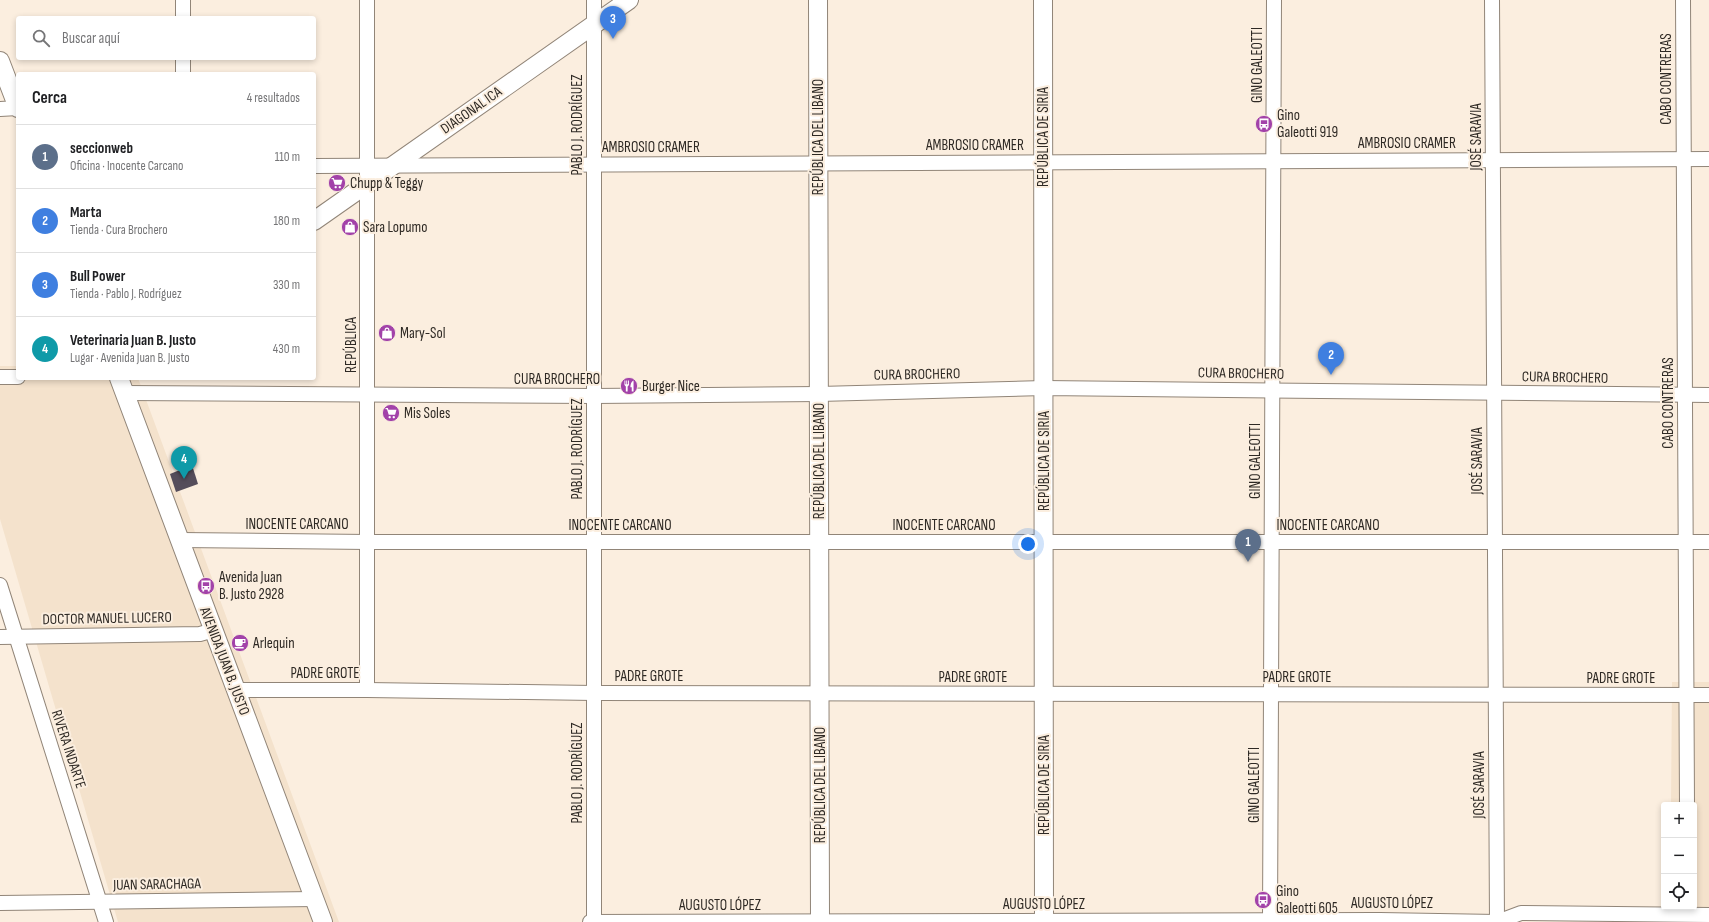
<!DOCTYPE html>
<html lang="es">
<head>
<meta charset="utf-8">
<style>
	:root { --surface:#fff; --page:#f2f2f2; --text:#202124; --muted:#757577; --line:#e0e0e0; --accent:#ea580c }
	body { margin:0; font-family:"Sofia Sans Condensed",sans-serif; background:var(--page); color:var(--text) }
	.controls { position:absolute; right:12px; bottom:12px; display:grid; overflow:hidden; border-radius:4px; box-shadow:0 2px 6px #0003 }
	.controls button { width:36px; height:36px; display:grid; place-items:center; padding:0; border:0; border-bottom:1px solid var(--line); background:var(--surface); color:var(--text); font:20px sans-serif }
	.you { position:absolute; left:1028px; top:544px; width:14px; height:14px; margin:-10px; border:3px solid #fff; border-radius:50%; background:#1a73e8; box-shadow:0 0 0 6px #1a73e833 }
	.badge { display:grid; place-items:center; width:26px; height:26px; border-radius:50%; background:var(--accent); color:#fff; font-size:13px; font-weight:700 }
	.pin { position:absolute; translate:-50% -33px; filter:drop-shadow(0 1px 2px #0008) }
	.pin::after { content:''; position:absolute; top:21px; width:14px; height:12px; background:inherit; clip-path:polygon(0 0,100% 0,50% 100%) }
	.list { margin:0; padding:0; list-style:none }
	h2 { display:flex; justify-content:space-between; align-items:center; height:52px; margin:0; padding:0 16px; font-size:17px }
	h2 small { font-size:13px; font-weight:400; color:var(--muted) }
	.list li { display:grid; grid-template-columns:26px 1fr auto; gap:12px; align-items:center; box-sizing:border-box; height:64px; padding:0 16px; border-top:1px solid var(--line) }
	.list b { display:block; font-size:15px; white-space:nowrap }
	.list p { margin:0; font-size:13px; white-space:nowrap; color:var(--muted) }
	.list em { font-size:13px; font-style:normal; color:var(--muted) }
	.icon { flex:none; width:22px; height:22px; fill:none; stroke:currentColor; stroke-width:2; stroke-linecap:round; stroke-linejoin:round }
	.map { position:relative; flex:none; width:1709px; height:922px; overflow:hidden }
	.search { position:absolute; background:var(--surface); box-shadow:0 2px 6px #0003; left:16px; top:16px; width:300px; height:44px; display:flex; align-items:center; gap:10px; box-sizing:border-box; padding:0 14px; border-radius:4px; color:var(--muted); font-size:15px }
	.panel { position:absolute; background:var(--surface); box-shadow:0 2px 6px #0003; left:16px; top:72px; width:300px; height:308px; border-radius:4px }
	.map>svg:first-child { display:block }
	.built { fill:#f4e2cc }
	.building { fill:#554d5b }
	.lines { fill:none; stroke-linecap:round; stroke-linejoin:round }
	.minor-casing { stroke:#918578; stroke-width:16 }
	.major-casing { stroke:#918578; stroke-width:20 }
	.minor { stroke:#fff; stroke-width:14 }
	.major { stroke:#fff; stroke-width:18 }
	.labels { text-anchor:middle; stroke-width:4; stroke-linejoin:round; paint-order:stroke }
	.street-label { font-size:15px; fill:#2e2924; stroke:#fbeedf }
	.poi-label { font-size:15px; fill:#2e2924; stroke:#fbeedf; text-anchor:start }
</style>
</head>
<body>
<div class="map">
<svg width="1709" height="922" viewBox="0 0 1709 922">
	<rect width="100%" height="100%" fill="#fbeedf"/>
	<!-- built -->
	<g class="built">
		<path d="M 0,366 L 18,366 L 18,378 L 138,378 L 339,922 L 118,922 L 0,519 Z"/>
		<path d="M 1672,682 L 1709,682 L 1709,922 L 1670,922 L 1670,907 L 1694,907 L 1694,805 L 1671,805 Z"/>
	</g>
	<!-- building -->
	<path class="building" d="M 192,465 L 198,484 L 176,492 L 170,474 Z"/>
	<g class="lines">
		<defs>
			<g id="minor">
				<path d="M 183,0 L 183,18"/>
				<path d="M 594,0 L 594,922"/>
				<path d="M 1492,0 L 1497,922"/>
				<path d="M 1683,0 L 1687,805"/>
				<path d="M 183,58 L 183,74"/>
				<path d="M 0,109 L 18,108"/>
				<path d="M 314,166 L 1709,159"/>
				<path d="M 0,377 L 18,377"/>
				<path d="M 125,393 L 594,396 L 819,394 L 1044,388 L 1709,395"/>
				<path d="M 180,540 L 368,542 L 1709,542"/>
				<path d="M 0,585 L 106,922"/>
				<path d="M 0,637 L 200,634 L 214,630"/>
				<path d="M 236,690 L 367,690 L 594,693 L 1709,695"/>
				<path d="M 367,690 L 367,0"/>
				<path d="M 0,903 L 315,899"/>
				<path d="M 590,922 L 1380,920 L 1497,922 L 1521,913 L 1709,915"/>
				<path d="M 1270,922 L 1274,0"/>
			</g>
			<g id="major">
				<path d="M 818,0 L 820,922"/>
				<path d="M 1043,0 L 1044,922"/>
				<path d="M 0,61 L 18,108"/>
				<path d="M 314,221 L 629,0"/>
				<path d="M 119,378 L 323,922"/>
			</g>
		</defs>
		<!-- minor casing -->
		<use href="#minor" class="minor-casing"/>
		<!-- major casing -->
		<use href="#major" class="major-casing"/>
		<!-- minor -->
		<use href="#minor" class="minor"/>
		<!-- major -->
		<use href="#major" class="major"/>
	</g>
	<!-- icons -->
	<defs>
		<symbol id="bus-disc" viewBox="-11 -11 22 22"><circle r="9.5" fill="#a242a9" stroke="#fbeedf"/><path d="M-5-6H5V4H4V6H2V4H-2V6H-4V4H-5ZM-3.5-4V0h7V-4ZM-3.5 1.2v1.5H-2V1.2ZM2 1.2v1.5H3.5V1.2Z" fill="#fff"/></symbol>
		<symbol id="supermarket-disc" viewBox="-11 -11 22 22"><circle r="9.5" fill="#a242a9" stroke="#fbeedf"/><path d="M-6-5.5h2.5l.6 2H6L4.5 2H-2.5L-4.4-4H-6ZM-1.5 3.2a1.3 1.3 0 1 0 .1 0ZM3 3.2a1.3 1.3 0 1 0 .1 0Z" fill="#fff"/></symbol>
		<symbol id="shop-disc" viewBox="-11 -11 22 22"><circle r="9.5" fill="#a242a9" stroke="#fbeedf"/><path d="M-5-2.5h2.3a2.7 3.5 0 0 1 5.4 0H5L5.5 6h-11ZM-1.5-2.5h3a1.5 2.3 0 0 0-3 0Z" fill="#fff"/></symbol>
		<symbol id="restaurant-disc" viewBox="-11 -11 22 22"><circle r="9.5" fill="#a242a9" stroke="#fbeedf"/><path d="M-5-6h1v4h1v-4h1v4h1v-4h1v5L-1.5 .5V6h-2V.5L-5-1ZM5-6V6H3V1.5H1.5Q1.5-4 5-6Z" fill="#fff"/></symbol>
		<symbol id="cafe-disc" viewBox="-11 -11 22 22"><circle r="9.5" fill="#a242a9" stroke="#fbeedf"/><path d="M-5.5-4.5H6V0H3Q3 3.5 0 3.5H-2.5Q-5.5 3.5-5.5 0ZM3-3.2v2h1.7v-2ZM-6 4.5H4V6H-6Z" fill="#fff"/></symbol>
	</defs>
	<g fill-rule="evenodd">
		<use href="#bus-disc" x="1254" y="114" width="20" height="20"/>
		<use href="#supermarket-disc" x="327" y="173" width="20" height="20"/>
		<use href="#shop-disc" x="340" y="217" width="20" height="20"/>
		<use href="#shop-disc" x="377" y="323" width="20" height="20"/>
		<use href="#restaurant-disc" x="619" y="376" width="20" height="20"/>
		<use href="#supermarket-disc" x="381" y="403" width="20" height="20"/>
		<use href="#bus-disc" x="196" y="576" width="20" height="20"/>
		<use href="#cafe-disc" x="230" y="633" width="20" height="20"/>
		<use href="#bus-disc" x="1253" y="890" width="20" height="20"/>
	</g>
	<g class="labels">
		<!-- street labels -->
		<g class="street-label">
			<text transform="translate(1257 65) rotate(-90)" y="5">GINO GALEOTTI</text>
			<text transform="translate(1666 79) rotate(-90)" y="5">CABO CONTRERAS</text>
			<text transform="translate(471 110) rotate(-35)" y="5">DIAGONAL ICA</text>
			<text transform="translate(577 125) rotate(-90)" y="5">PABLO J. RODRÍGUEZ</text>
			<text transform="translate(818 137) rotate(-90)" y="5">REPÚBLICA DEL LIBANO</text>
			<text transform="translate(1043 137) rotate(-90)" y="5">REPÚBLICA DE SIRIA</text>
			<text transform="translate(1476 137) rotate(-90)" y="5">JOSÉ SARAVIA</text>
			<text x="1407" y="148">AMBROSIO CRAMER</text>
			<text x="975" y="150">AMBROSIO CRAMER</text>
			<text x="651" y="152">AMBROSIO CRAMER</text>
			<text transform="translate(351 345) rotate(-90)" y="5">REPÚBLICA</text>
			<text transform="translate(1241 373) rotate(1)" y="5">CURA BROCHERO</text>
			<text transform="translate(917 374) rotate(-1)" y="5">CURA BROCHERO</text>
			<text transform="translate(1565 377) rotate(1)" y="5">CURA BROCHERO</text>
			<text x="557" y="384">CURA BROCHERO</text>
			<text transform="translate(1668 403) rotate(-90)" y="5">CABO CONTRERAS</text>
			<text transform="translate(577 449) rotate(-90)" y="5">PABLO J. RODRÍGUEZ</text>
			<text transform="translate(819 461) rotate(-90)" y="5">REPÚBLICA DEL LIBANO</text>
			<text transform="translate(1044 461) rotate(-90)" y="5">REPÚBLICA DE SIRIA</text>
			<text transform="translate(1255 461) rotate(-90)" y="5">GINO GALEOTTI</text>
			<text transform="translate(1477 461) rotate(-90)" y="5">JOSÉ SARAVIA</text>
			<text x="297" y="529">INOCENTE CARCANO</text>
			<text x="620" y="530">INOCENTE CARCANO</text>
			<text x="944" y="530">INOCENTE CARCANO</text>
			<text x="1328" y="530">INOCENTE CARCANO</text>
			<text transform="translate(107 618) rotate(-1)" y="5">DOCTOR MANUEL LUCERO</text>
			<text transform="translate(225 661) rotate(69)" y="5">AVENIDA JUAN B. JUSTO</text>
			<text x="325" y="678">PADRE GROTE</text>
			<text x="649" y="681">PADRE GROTE</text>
			<text x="973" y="682">PADRE GROTE</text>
			<text x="1297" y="682">PADRE GROTE</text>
			<text x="1621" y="683">PADRE GROTE</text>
			<text transform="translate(69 749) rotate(72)" y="5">RIVERA INDARTE</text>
			<text transform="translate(577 773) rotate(-90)" y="5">PABLO J. RODRÍGUEZ</text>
			<text transform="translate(820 785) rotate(-90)" y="5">REPÚBLICA DEL LIBANO</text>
			<text transform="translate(1044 785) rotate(-90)" y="5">REPÚBLICA DE SIRIA</text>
			<text transform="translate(1254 785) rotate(-90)" y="5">GINO GALEOTTI</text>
			<text transform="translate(1479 785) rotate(-90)" y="5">JOSÉ SARAVIA</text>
			<text transform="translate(157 884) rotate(-1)" y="5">JUAN SARACHAGA</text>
			<text x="1392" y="908">AUGUSTO LÓPEZ</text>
			<text x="1044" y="909">AUGUSTO LÓPEZ</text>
			<text x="720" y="910">AUGUSTO LÓPEZ</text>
		</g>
		<!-- poi labels -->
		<g class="poi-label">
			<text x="1277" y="120">Gino<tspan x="1277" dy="17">Galeotti 919</tspan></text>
			<text x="350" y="188">Chupp &amp; Teggy</text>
			<text x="363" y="232">Sara Lopumo</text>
			<text x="400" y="338">Mary-Sol</text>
			<text x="642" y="391">Burger Nice</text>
			<text x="404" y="418">Mis Soles</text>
			<text x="219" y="582">Avenida Juan<tspan x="219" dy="17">B. Justo 2928</tspan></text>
			<text x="253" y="648">Arlequin</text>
			<text x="1276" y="896">Gino<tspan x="1276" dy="17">Galeotti 605</tspan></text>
		</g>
	</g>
</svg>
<div class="controls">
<button>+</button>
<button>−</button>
<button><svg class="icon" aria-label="locate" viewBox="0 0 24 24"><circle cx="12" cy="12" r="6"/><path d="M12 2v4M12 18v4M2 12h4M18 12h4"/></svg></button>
</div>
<div class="you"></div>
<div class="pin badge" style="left:1248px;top:562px;background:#5c6f8a">1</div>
<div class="pin badge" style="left:1331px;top:375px;background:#3f7fe0">2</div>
<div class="pin badge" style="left:613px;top:39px;background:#3f7fe0">3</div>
<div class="pin badge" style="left:184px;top:479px;background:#0f9aa8">4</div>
<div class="search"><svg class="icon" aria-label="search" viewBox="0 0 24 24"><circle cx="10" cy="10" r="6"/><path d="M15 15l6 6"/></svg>Buscar aquí</div>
<section class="panel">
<h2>Cerca<small>4 resultados</small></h2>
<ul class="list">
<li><span class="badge" style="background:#5c6f8a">1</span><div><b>seccionweb</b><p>Oficina · Inocente Carcano</p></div><em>110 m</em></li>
<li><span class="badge" style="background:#3f7fe0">2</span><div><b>Marta</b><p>Tienda · Cura Brochero</p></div><em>180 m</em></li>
<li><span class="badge" style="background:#3f7fe0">3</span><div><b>Bull Power</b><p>Tienda · Pablo J. Rodríguez</p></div><em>330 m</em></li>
<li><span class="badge" style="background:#0f9aa8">4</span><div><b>Veterinaria Juan B. Justo</b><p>Lugar · Avenida Juan B. Justo</p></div><em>430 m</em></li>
</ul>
</section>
</div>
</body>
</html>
